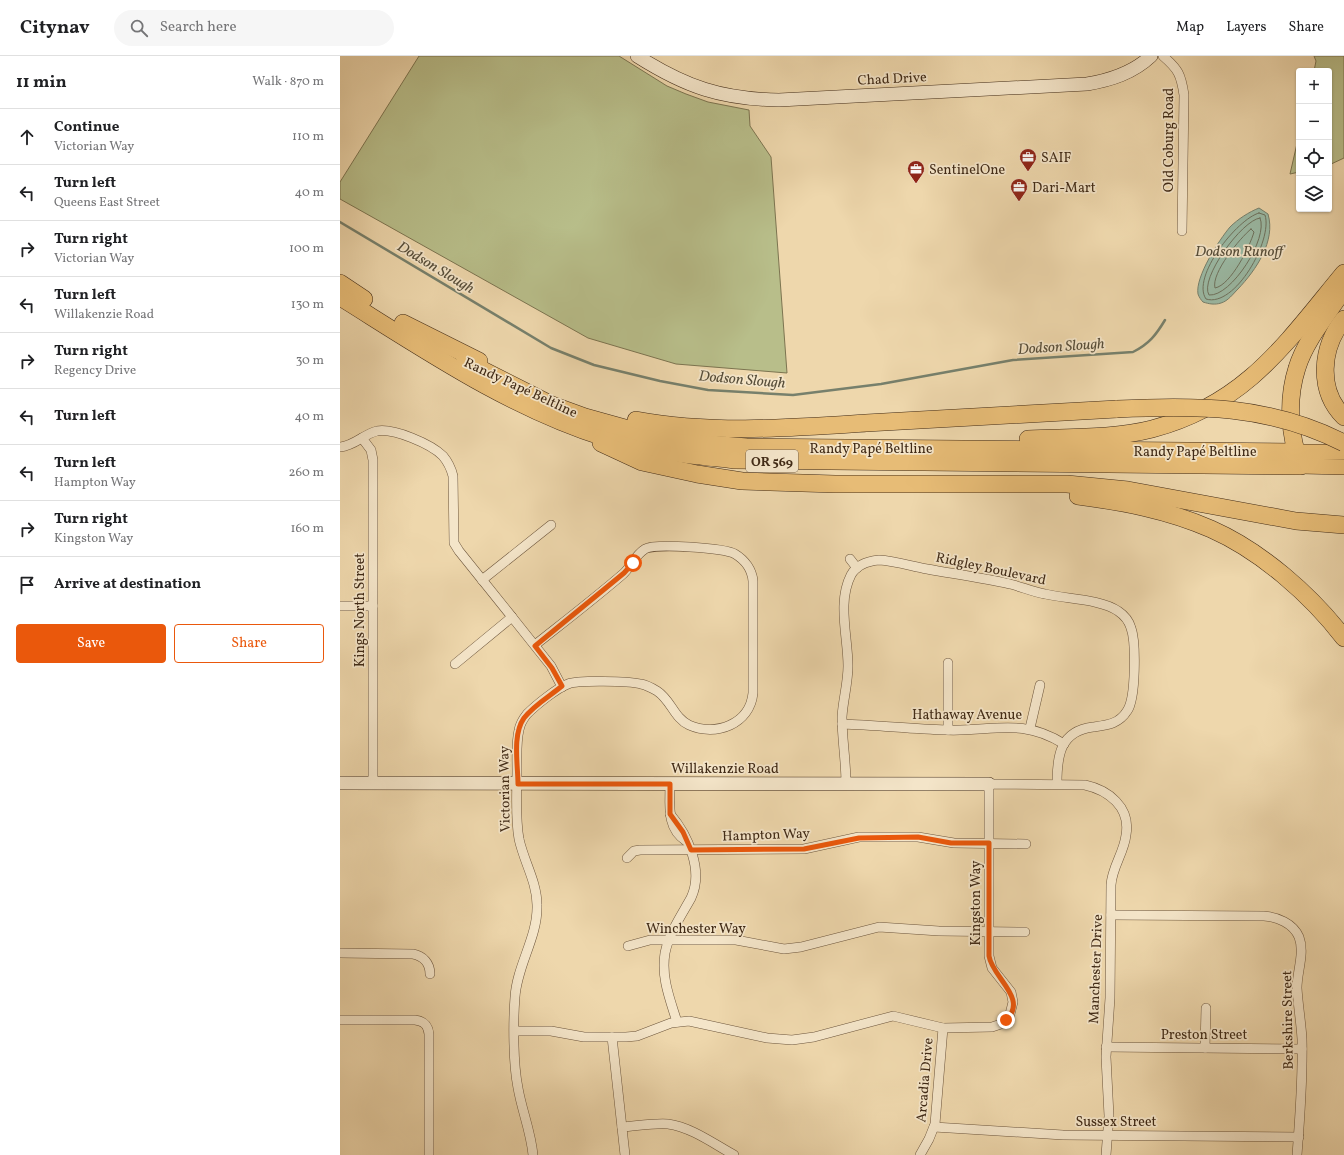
<!DOCTYPE html>
<html lang="en">
<head>
<meta charset="utf-8">
<style>
	:root { --surface:#fff; --page:#f6f6f6; --text:#202124; --muted:#757577; --line:#e0e0e0; --accent:#ea580c }
	body { margin:0; font-family:Vollkorn,serif; background:var(--page); color:var(--text) }
	.controls { position:absolute; right:12px; top:12px; display:grid; overflow:hidden; border-radius:4px; box-shadow:0 1px 3px #0004 }
	.controls button { width:36px; height:36px; display:grid; place-items:center; padding:0; border:0; border-bottom:1px solid var(--line); background:var(--surface); color:var(--text); font:20px sans-serif }
	.stop { position:absolute; width:12px; height:12px; margin:-9px; border:3px solid #ea580c; border-radius:50%; background:#fff }
	.stop.end { background:#ea580c; border-color:#fff; box-shadow:0 1px 4px #0008 }
	.list { margin:0; padding:0; list-style:none }
	h2 { display:flex; justify-content:space-between; align-items:center; height:52px; margin:0; padding:0 16px; font-size:17px }
	h2 small { font-size:13px; font-weight:400; color:var(--muted) }
	.list li { display:grid; grid-template-columns:26px 1fr auto; gap:12px; align-items:center; box-sizing:border-box; height:56px; padding:0 16px; border-top:1px solid var(--line) }
	.list b { display:block; font-size:15px; white-space:nowrap }
	.list p { margin:0; font-size:13px; white-space:nowrap; color:var(--muted) }
	.list em { font-size:13px; font-style:normal; color:var(--muted) }
	.actions { display:flex; gap:8px; padding:12px 16px }
	.actions a { flex:1; padding:9px 0; border:1px solid var(--accent); border-radius:4px; text-align:center; font-size:14px; color:var(--accent) }
	.actions .main { background:var(--accent); color:#fff }
	.icon { flex:none; width:22px; height:22px; fill:none; stroke:currentColor; stroke-width:2; stroke-linecap:round; stroke-linejoin:round }
	.map { position:relative; flex:none; width:1004px; height:1099px; overflow:hidden }
	header { display:flex; align-items:center; gap:24px; box-sizing:border-box; height:56px; padding:0 20px; background:var(--surface); border-bottom:1px solid var(--line) }
	header strong { font-size:19px }
	nav { display:flex; gap:22px; margin-inline-start:auto; font-size:14px }
	.search { width:280px; height:36px; background:var(--page); display:flex; align-items:center; gap:10px; box-sizing:border-box; padding:0 14px; border-radius:22px; color:var(--muted); font-size:15px }
	main { display:flex }
	aside { flex:1; background:var(--surface) }
	.map>svg:first-child { display:block }
	.green { fill:#b8be8a; stroke:#7c7450 }
	.water { fill:#9bbaa5; stroke:#77806c }
	.lines { fill:none; stroke-linecap:round; stroke-linejoin:round }
	.shore { stroke:#6e725e; stroke-width:1 }
	.stream { stroke:#77806c; stroke-width:2.5 }
	.street-casing { stroke:#6c553c; stroke-width:10 }
	.secondary-casing { stroke:#402a16; stroke-width:14 }
	.primary-casing { stroke:#402a16; stroke-width:16 }
	.highway-casing { stroke:#402a16; stroke-width:18 }
	.street { stroke:#f4e5c9; stroke-width:9 }
	.secondary { stroke:#f4e5c9; stroke-width:13 }
	.primary { stroke:#e7bc76; stroke-width:15 }
	.highway { stroke:#e7bc76; stroke-width:17 }
	.highway-bridge-casing { stroke:#402a16; stroke-width:18; stroke-linecap:butt }
	.highway-bridge { stroke:#e7bc76; stroke-width:17 }
	.route { stroke:#ea580c; stroke-width:5 }
	.labels { text-anchor:middle; stroke-width:3.5; stroke-linejoin:round; paint-order:stroke }
	.shield { fill:#f4e5c9; stroke:#76624c; stroke-width:1 }
	.shield-label { font-size:13px; font-weight:bold; fill:#402a16 }
	.street-label { font-size:14px; fill:#402a16; stroke:#f4e5c9 }
	.poi-label { font-size:14px; fill:#402a16; stroke:#f4e5c9; text-anchor:start }
	.water-label { font-size:15px; font-style:italic; fill:#574e3a; stroke:#f4e5c9 }
</style>
</head>
<body>
<header>
<strong>Citynav</strong>
<div class="search"><svg class="icon" aria-label="search" viewBox="0 0 24 24"><circle cx="10" cy="10" r="6"/><path d="M15 15l6 6"/></svg>Search here</div>
<nav><a>Map</a><a>Layers</a><a>Share</a></nav>
</header>
<main>
<aside>
<h2>11 min<small>Walk · 870 m</small></h2>
<ul class="list">
<li><svg class="icon" aria-label="ahead" viewBox="0 0 24 24"><path d="M12 20V5M6 11l6-6 6 6"/></svg><div><b>Continue</b><p>Victorian Way</p></div><em>110 m</em></li>
<li><svg class="icon" aria-label="left" viewBox="0 0 24 24"><path d="M17 20v-9H6M10 6l-5 5 5 5"/></svg><div><b>Turn left</b><p>Queens East Street</p></div><em>40 m</em></li>
<li><svg class="icon" aria-label="right" viewBox="0 0 24 24"><path d="M7 20v-9h11M14 6l5 5-5 5"/></svg><div><b>Turn right</b><p>Victorian Way</p></div><em>100 m</em></li>
<li><svg class="icon" aria-label="left" viewBox="0 0 24 24"><path d="M17 20v-9H6M10 6l-5 5 5 5"/></svg><div><b>Turn left</b><p>Willakenzie Road</p></div><em>130 m</em></li>
<li><svg class="icon" aria-label="right" viewBox="0 0 24 24"><path d="M7 20v-9h11M14 6l5 5-5 5"/></svg><div><b>Turn right</b><p>Regency Drive</p></div><em>30 m</em></li>
<li><svg class="icon" aria-label="left" viewBox="0 0 24 24"><path d="M17 20v-9H6M10 6l-5 5 5 5"/></svg><div><b>Turn left</b></div><em>40 m</em></li>
<li><svg class="icon" aria-label="left" viewBox="0 0 24 24"><path d="M17 20v-9H6M10 6l-5 5 5 5"/></svg><div><b>Turn left</b><p>Hampton Way</p></div><em>260 m</em></li>
<li><svg class="icon" aria-label="right" viewBox="0 0 24 24"><path d="M7 20v-9h11M14 6l5 5-5 5"/></svg><div><b>Turn right</b><p>Kingston Way</p></div><em>160 m</em></li>
<li><svg class="icon" aria-label="arrive" viewBox="0 0 24 24"><path d="M6 21V4h12l-3 4 3 4H6"/></svg><div><b>Arrive at destination</b></div></li>
</ul>
<div class="actions"><a class="main">Save</a><a>Share</a></div>
</aside>
<div class="map">
<svg width="1004" height="1099" viewBox="0 0 1004 1099">
	<rect width="100%" height="100%" fill="#eed7ac"/>
	<filter id="stains"><feTurbulence type="fractalNoise" baseFrequency=".005" numOctaves="4"/><feColorMatrix values="0 0 0 0 .2 0 0 0 0 .09 0 0 0 0 .02 0 0 0 .5 -.17"/></filter>
	<radialGradient id="worn" r=".72"><stop offset=".6" stop-color="#630" stop-opacity="0"/><stop offset="1" stop-color="#630" stop-opacity=".3"/></radialGradient>
	<!-- green -->
	<g class="green">
		<path d="M 79,0 L 279,0 L 327,30 L 346,38 L 368,46 L 409,54 L 410,70 L 431,101 L 447,317 L 336,308 L 248,282 L 0,143 L 0,126 Z"/>
		<path d="M 974,0 L 1004,0 L 1004,102 L 989,109 L 989,15 L 974,15 L 976,5 Z"/>
		<path d="M 959,79 L 959,116 L 950,118 Z"/>
	</g>
	<!-- water -->
	<path class="water" d="M 919,152 L 928,158 C 936,185 916,214 898,233 C 893,238 888,245 881,247 C 875,249 869,248 863,246 C 861,244 859,241 858,238 C 855,221 879,184 890,171 C 898,163 909,156 919,152 Z"/>
	<g class="lines">
		<!-- shore -->
		<g class="shore">
			<path d="M 919,157 L 925,159 C 933,184 895,252 866,243 C 851,221 897,163 919,157 Z"/>
			<path d="M 920,162 C 929,182 891,241 869,239 C 859,223 902,164 920,162 Z"/>
			<path d="M 911,173 L 914,176 C 910,190 891,229 875,232 C 871,217 900,182 911,173 Z"/>
		</g>
		<!-- stream -->
		<path class="stream" d="M 0,166 L 211,292 L 254,309 L 320,325 L 368,334 L 453,339 L 541,328 L 673,304 L 793,296 C 809,288 816,279 825,264"/>
		<defs>
			<g id="street">
				<path d="M 823,0 C 838,13 841,18 844,39 L 842,175"/>
				<path d="M 22,382 L 31,394 L 33,404 L 33,728"/>
				<path d="M 0,391 C 14,390 24,378 37,375 C 54,372 91,388 103,400 C 108,406 111,412 113,420 L 114,487 L 119,495 L 172,561"/>
				<path d="M 510,503 L 517,512"/>
				<path d="M 142,524 L 211,469"/>
				<path d="M 0,550 L 33,550"/>
				<path d="M 115,608 L 172,561 L 211,610 L 222,631"/>
				<path d="M 502,668 C 537,669 571,673 606,674 C 652,676 681,661 724,688"/>
				<path d="M 690,672 L 700,629"/>
				<path d="M 608,674 L 608,607"/>
				<path d="M 330,728 C 330,749 326,772 346,785"/>
				<path d="M 506,728 C 506,705 502,683 502,661 C 503,644 508,627 508,610 C 508,581 497,546 511,519 C 517,508 528,505 539,504 C 555,505 571,510 587,513 C 615,518 643,522 670,528 C 682,531 693,536 705,538 C 726,543 761,543 778,555 C 784,559 789,565 791,572 C 796,586 796,643 787,655 C 779,668 767,669 753,671 C 720,675 717,700 717,727"/>
				<path d="M 330,758 C 348,779 364,815 351,842 C 341,860 329,877 325,897 C 321,922 330,943 337,966"/>
				<path d="M 287,802 L 294,795 L 300,794 L 464,793 L 519,781 L 578,781 L 614,787 L 686,788"/>
				<path d="M 771,859 L 924,860 C 937,861 953,867 959,881 C 965,897 957,915 957,932 C 958,949 961,966 962,983 C 963,1022 960,1061 957,1099"/>
				<path d="M 288,890 L 310,884 L 396,884 L 444,893 L 461,891 L 539,871 L 599,875 L 685,876"/>
				<path d="M 0,897 L 73,898 C 83,900 90,907 90,918"/>
				<path d="M 0,964 L 75,964 C 84,965 88,969 89,978 L 89,1099"/>
				<path d="M 175,975 L 211,975 L 244,981 L 286,981 L 297,980 L 331,967 L 349,965 L 427,982 L 452,984 L 474,981 L 553,960 L 603,972 L 652,971 L 661,968 L 669,962 L 673,946 L 671,936 L 652,912 L 649,900 L 649,728 L 745,729 C 768,734 791,751 786,779 C 784,797 772,811 771,829 L 770,942 L 766,1001 L 769,1060 L 766,1099"/>
				<path d="M 272,981 L 285,1099"/>
				<path d="M 766,991 L 962,993"/>
				<path d="M 865,992 L 866,952"/>
				<path d="M 282,1071 C 297,1070 313,1067 328,1068 C 351,1071 374,1088 394,1099"/>
				<path d="M 594,1071 L 723,1079 L 959,1081"/>
				<path d="M 193,1099 C 191,1076 182,1055 178,1032 C 173,1007 173,966 175,941 C 177,909 198,881 197,849 C 197,826 184,806 179,783 C 175,761 177,736 177,714 C 177,701 176,687 179,674 C 180,668 183,663 187,658 C 196,649 217,632 228,628 C 238,624 289,625 301,628 C 306,629 312,632 317,635 C 331,644 334,662 349,669 C 376,681 410,668 413,637 L 413,525 C 412,514 405,504 395,498 C 385,492 315,487 305,493 C 295,499 291,511 283,518 C 254,543 224,566 195,589"/>
				<path d="M 580,1099 L 589,1083 L 595,1068 L 603,972"/>
			</g>
			<g id="secondary">
				<path d="M 297,0 C 346,31 381,43 439,44 L 747,28 C 771,24 793,17 811,0"/>
				<path d="M 0,727 L 649,728"/>
			</g>
			<g id="primary">
				<path d="M 955,396 L 1004,396"/>
				<path d="M 961,410 L 1004,411"/>
			</g>
			<g id="highway">
				<path d="M 0,227 L 24,243"/>
				<path d="M 0,241 C 85,294 170,352 266,382 C 307,395 352,399 394,404 L 961,410 C 949,380 947,343 957,312 C 965,285 989,256 1004,233"/>
				<path d="M 1004,263 C 981,291 977,334 1004,361"/>
				<path d="M 63,267 L 139,305"/>
				<path d="M 125,305 L 212,349 L 245,361 L 317,381 L 357,387 L 407,391 L 955,396"/>
				<path d="M 296,364 C 372,378 449,372 526,367 C 609,363 693,358 777,353"/>
				<path d="M 688,383 C 728,381 773,383 812,373 C 906,348 946,287 1004,217"/>
				<path d="M 261,387 L 302,406 L 357,418 L 402,425 L 495,428 L 727,428 L 788,434 L 956,465 L 1004,469"/>
				<path d="M 738,440 C 783,446 828,454 871,473 C 921,495 971,539 1004,582"/>
			</g>
		</defs>
		<!-- street casing -->
		<use href="#street" class="street-casing"/>
		<!-- secondary casing -->
		<use href="#secondary" class="secondary-casing"/>
		<!-- primary casing -->
		<use href="#primary" class="primary-casing"/>
		<!-- highway casing -->
		<use href="#highway" class="highway-casing"/>
		<!-- street -->
		<use href="#street" class="street"/>
		<!-- secondary -->
		<use href="#secondary" class="secondary"/>
		<!-- primary -->
		<use href="#primary" class="primary"/>
		<!-- highway -->
		<use href="#highway" class="highway"/>
		<defs>
			<path id="highway-bridge" d="M 777,353 C 857,349 930,349 1004,387"/>
		</defs>
		<!-- highway-bridge casing -->
		<use href="#highway-bridge" class="highway-bridge-casing"/>
		<!-- highway-bridge -->
		<use href="#highway-bridge" class="highway-bridge"/>
	</g>
	<g class="lines">
		<!-- route -->
		<path class="route" d="M 293,507 L 284,517 L 195,590 L 212,612 L 222,630 C 210,640 194,649 184,662 C 172,679 178,709 178,728 L 330,728 L 330,758 L 343,776 L 351,794 L 464,793 L 519,782 L 578,781 L 611,787 L 649,787 L 649,900 C 652,921 689,943 666,964"/>
	</g>
	<!-- icons -->
	<defs>
		<symbol id="office-pin" viewBox="-11 -11 22 30"><path d="M0 17L-7.5 6A9.5 9.5 0 1 1 7.5 6Z" fill="#8f2418" stroke="#f4e5c9"/><path d="M-6-3h4V-5.5h4V-3h4V5H-6ZM-1-4.5V-3h2v-1.5ZM-6 0V1H6V0Z" fill="#fff"/></symbol>
	</defs>
	<g fill-rule="evenodd">
		<use href="#office-pin" x="678" y="91" width="20" height="27"/>
		<use href="#office-pin" x="566" y="103" width="20" height="27"/>
		<use href="#office-pin" x="669" y="121" width="20" height="27"/>
	</g>
	<g class="labels">
		<!-- shield labels -->
		<rect class="shield" x="406" y="394" width="52" height="22" rx="3"/>
		<g class="shield-label">
			<text x="432" y="410">OR 569</text>
		</g>
		<!-- street labels -->
		<g class="street-label">
			<text transform="translate(552 22) rotate(-3)" y="5">Chad Drive</text>
			<text transform="translate(828 84) rotate(-90)" y="5">Old Coburg Road</text>
			<text transform="translate(181 331) rotate(25)" y="5">Randy Papé Beltline</text>
			<text x="531" y="397">Randy Papé Beltline</text>
			<text x="855" y="400">Randy Papé Beltline</text>
			<text transform="translate(651 512) rotate(12)" y="5">Ridgley Boulevard</text>
			<text transform="translate(19 554) rotate(-90)" y="5">Kings North Street</text>
			<text x="627" y="663">Hathaway Avenue</text>
			<text x="385" y="717">Willakenzie Road</text>
			<text transform="translate(164 733) rotate(-91)" y="5">Victorian Way</text>
			<text transform="translate(426 778) rotate(-2)" y="5">Hampton Way</text>
			<text transform="translate(635 847) rotate(-90)" y="5">Kingston Way</text>
			<text x="356" y="877">Winchester Way</text>
			<text transform="translate(755 913) rotate(-88)" y="5">Manchester Drive</text>
			<text transform="translate(947 964) rotate(-91)" y="5">Berkshire Street</text>
			<text x="864" y="983">Preston Street</text>
			<text transform="translate(584 1024) rotate(-85)" y="5">Arcadia Drive</text>
			<text x="776" y="1070">Sussex Street</text>
		</g>
		<!-- poi labels -->
		<g class="poi-label">
			<text x="701" y="106">SAIF</text>
			<text x="589" y="118">SentinelOne</text>
			<text x="692" y="136">Dari-Mart</text>
		</g>
		<!-- water labels -->
		<g class="water-label">
			<text x="899" y="200">Dodson Runoff</text>
			<text transform="translate(96 211) rotate(31)" y="5">Dodson Slough</text>
			<text transform="translate(721 290) rotate(-4)" y="5">Dodson Slough</text>
			<text transform="translate(402 323) rotate(5)" y="5">Dodson Slough</text>
		</g>
	</g>
	<rect width="100%" height="100%" filter="url(#stains)"/>
	<rect width="100%" height="100%" fill="url(#worn)"/>
</svg>
<div class="controls">
<button>+</button>
<button>−</button>
<button><svg class="icon" aria-label="locate" viewBox="0 0 24 24"><circle cx="12" cy="12" r="6"/><path d="M12 2v4M12 18v4M2 12h4M18 12h4"/></svg></button>
<button><svg class="icon" aria-label="layers" viewBox="0 0 24 24"><path d="M12 4l9 5-9 5-9-5zM3 14l9 5 9-5"/></svg></button>
</div>
<div class="stop" style="left:293px;top:507px"></div>
<div class="stop end" style="left:666px;top:964px"></div>
</div>
</main>
</body>
</html>
